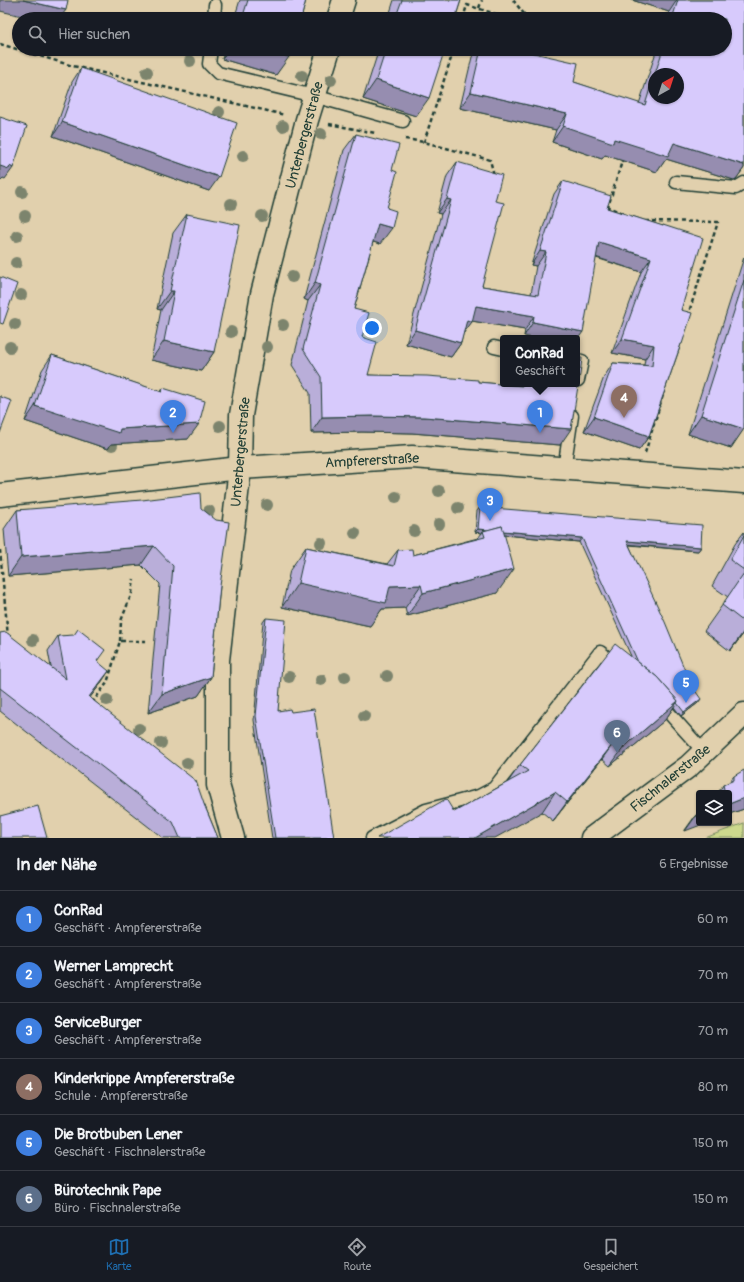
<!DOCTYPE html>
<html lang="de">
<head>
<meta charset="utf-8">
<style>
	:root { --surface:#171b24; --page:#242831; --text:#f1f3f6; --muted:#9ea1a6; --line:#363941; --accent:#1f6fb2 }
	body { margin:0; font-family:Pangolin,sans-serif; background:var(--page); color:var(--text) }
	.controls { position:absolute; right:12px; bottom:12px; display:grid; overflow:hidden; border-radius:4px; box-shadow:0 1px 3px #0004 }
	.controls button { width:36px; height:36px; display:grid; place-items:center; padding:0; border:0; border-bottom:1px solid var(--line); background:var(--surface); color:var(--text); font:20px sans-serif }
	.compass { position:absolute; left:648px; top:68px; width:36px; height:36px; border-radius:50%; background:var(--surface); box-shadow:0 1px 3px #0004; rotate:39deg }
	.you { position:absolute; left:372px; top:328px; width:14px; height:14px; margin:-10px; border:3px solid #fff; border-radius:50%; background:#1a73e8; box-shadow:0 0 0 6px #1a73e833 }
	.badge { display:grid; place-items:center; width:26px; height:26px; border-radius:50%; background:var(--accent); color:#fff; font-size:13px; font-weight:700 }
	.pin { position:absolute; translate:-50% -33px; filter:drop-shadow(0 1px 2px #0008) }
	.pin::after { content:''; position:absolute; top:21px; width:14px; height:12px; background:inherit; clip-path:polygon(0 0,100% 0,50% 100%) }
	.popup { position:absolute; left:500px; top:335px; width:80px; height:52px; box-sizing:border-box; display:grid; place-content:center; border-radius:4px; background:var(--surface); filter:drop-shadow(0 1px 3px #0005); font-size:13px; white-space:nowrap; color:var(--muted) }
	.popup b { font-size:15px; color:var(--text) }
	.popup::after { content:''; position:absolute; left:50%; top:100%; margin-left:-8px; border:8px solid transparent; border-top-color:var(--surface) }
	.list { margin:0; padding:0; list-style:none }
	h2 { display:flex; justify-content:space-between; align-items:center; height:52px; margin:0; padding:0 16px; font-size:17px }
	h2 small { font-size:13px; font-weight:400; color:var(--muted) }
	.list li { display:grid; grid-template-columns:26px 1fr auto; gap:12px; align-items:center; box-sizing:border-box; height:56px; padding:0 16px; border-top:1px solid var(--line) }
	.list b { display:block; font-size:15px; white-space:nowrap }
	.list p { margin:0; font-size:13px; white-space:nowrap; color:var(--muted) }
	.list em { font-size:13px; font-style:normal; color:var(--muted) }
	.icon { flex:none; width:22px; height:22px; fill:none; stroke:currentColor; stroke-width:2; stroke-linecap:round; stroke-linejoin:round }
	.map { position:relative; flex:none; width:744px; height:838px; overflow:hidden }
	.search { position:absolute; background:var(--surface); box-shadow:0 1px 3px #0004; left:12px; right:12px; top:12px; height:44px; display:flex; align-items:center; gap:10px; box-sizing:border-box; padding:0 14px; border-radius:22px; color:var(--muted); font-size:15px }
	.sheet { height:388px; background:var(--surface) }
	nav { display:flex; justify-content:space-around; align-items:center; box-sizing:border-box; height:56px; border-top:1px solid var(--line); background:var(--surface); font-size:11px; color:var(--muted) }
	nav a { display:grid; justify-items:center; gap:2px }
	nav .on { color:var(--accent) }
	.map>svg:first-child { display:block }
	.green { fill:#cdd98d; stroke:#768b60 }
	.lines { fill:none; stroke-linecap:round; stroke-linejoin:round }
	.lane-casing { stroke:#1f3d34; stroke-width:15 }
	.street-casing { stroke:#1f3d34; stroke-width:25 }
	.path { stroke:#1f3d34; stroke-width:2.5; stroke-dasharray:4 3; stroke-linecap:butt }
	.lane { stroke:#e1d0ad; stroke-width:12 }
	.street { stroke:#e1d0ad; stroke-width:22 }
	.tree { fill:#7b846d }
	.wall { fill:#b9aed9; stroke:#1f3d34; fill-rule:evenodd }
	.shaded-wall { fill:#968db0; stroke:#1f3d34 }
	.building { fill:#d7cafc; stroke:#1f3d34 }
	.labels { text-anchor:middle; stroke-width:3; stroke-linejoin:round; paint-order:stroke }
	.street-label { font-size:14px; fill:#1f3d34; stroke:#e1d0ad }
</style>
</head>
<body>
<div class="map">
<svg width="744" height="838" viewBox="0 0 744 838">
	<rect width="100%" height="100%" fill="#e1d0ad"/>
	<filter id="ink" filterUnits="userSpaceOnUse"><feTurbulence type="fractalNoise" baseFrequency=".025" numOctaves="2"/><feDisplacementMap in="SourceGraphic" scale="8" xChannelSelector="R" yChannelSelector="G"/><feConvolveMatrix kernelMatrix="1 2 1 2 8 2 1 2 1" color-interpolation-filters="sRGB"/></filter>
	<g filter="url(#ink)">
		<!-- green -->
		<path class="green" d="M 744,823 L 744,838 L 705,838 Z"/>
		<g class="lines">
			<defs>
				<g id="lane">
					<path d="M 214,19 L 215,5"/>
					<path d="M 211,49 L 209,64 L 218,73 L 314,96 L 403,121"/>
					<path d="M 676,182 L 736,188 L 744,183"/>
					<path d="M 494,347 L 503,349"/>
					<path d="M 577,360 L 582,361 L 578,380"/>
					<path d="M 564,469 L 572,416"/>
					<path d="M 659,702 L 704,752"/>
					<path d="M 372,838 L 426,810 L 479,796 L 494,788 L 600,652 L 618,666"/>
				</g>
				<g id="street">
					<path d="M 338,19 L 344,0"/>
					<path d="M 0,495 L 240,468 L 412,457 L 744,482"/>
					<path d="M 233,838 L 218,785 L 218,660 L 240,468 L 241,415 L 262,294 L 307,120 L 329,49"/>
					<path d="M 592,838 L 689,766 L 744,714"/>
				</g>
			</defs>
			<!-- lane casing -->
			<use href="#lane" class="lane-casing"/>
			<!-- street casing -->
			<use href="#street" class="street-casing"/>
			<!-- path -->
			<g class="path">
				<path d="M 513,0 L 528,19"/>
				<path d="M 479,8 L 482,0"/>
				<path d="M 463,19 L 467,5 L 512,19"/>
				<path d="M 0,44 L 73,66 L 285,115"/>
				<path d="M 329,124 L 375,133"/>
				<path d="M 405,139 L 424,142 L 490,160 L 494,175"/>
				<path d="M 424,142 L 454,49"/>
				<path d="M 623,158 L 608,207 L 625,214"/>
				<path d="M 645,221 L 718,222 L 688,315"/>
				<path d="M 645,453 L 664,392"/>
				<path d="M 0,550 L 8,637"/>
				<path d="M 120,641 L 121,621 L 132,593 L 134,579"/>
				<path d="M 92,703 L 107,683 L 120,641 L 148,641"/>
			</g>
			<!-- lane -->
			<use href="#lane" class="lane"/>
			<!-- street -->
			<use href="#street" class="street"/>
		</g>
		<!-- trees -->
		<g class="tree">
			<circle cx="190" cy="61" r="6"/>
			<circle cx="147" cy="72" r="6"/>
			<circle cx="302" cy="76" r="6"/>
			<circle cx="331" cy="80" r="6"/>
			<circle cx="219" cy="112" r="6"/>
			<circle cx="283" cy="126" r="6"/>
			<circle cx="321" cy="134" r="6"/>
			<circle cx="243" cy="156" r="6"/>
			<circle cx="22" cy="192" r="6"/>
			<circle cx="231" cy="204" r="6"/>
			<circle cx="25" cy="216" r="6"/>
			<circle cx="262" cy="216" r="6"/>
			<circle cx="17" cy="236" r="6"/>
			<circle cx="16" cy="263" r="6"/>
			<circle cx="292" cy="277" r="6"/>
			<circle cx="21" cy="295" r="6"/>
			<circle cx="15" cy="324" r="6"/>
			<circle cx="283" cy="325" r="6"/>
			<circle cx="231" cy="332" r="6"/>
			<circle cx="10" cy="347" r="6"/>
			<circle cx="267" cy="347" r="6"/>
			<circle cx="220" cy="426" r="6"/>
			<circle cx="112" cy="445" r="6"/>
			<circle cx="439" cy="491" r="6"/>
			<circle cx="396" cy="497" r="6"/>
			<circle cx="267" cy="505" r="6"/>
			<circle cx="458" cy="508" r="6"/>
			<circle cx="209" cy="511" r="6"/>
			<circle cx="439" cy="524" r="6"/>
			<circle cx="414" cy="531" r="6"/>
			<circle cx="355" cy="533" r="6"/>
			<circle cx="321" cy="543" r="6"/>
			<circle cx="33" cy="640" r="6"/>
			<circle cx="387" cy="676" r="6"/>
			<circle cx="289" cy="677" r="6"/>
			<circle cx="345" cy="677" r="6"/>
			<circle cx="321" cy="680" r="6"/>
			<circle cx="107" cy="700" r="6"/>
			<circle cx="364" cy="716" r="6"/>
			<circle cx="139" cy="729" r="6"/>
			<circle cx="161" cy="743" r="6"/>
			<circle cx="187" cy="763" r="6"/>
		</g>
		<!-- wall -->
		<g class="wall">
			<path d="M 240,0 L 306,0 L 301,19 L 234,19 Z"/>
			<path d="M 394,0 L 461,0 L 455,19 L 388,19 Z"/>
			<path d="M 632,0 L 744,0 L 744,168 L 736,179 L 734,180 L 666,159 L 657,172 L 605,155 L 602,159 L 552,142 L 556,130 L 460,108 L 472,57 L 477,49 L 516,49 L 574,82 L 639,104 L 657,49 L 725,49 L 725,19 L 666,19 L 669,12 ZM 654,74 L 678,74 L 654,98 Z"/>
			<path d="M 225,49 L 291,49 L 276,75 L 222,59 Z"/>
			<path d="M 379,49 L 445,49 L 416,116 L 363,99 Z"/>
			<path d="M 81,68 L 209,191 L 53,136 L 72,82 Z"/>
			<path d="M 356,134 L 392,170 L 387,208 L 380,244 L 373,242 L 354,309 L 362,337 L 368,375 L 478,382 L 520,386 L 521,384 L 577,384 L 560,445 L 412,433 L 362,432 L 311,433 L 310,393 L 292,365 L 308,301 L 304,299 L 344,150 Z"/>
			<path d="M 457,162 L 495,201 L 482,286 L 531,294 L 536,266 L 531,265 L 554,194 L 563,181 L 607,208 L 662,226 L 663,225 L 681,310 L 680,347 L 649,436 L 639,450 L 584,431 L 604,377 L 613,363 L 644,365 L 645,359 L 612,353 L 641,272 L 596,258 L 524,336 L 525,330 L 472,321 L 463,334 L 461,343 L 451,357 L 406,344 L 441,214 L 437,213 L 447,176 Z"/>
			<path d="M 187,214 L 214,352 L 201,371 L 151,360 L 161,310 L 157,309 L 173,233 Z"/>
			<path d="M 744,257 L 744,428 L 731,448 L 688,434 Z"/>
			<path d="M 52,355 L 161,392 L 163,388 L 188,439 L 111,444 L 108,449 L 25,421 L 42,370 Z"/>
			<path d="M 480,507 L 701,547 L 698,551 L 629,545 L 698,703 L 681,716 L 674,707 L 665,720 L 610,766 L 602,759 L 553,821 L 542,812 L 454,812 L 508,782 L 520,765 L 631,656 L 579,542 L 504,535 L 497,593 L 407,616 L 405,608 L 382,609 L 370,626 L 282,607 L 290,570 L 306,547 L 387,564 L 398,550 L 413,555 L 478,538 L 482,533 L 475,532 L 477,511 Z"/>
			<path d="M 201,508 L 220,586 L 211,677 L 198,696 L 148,713 L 160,584 L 141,565 L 8,576 L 4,529 L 17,510 Z"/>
			<path d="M 744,532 L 744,633 L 730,651 L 704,631 L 728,597 L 712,586 L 735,544 Z"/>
			<path d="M 266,618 L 278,711 L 291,712 L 334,838 L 272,838 L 254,720 L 263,622 Z"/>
			<path d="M 0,633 L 51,667 L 48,651 L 58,636 L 97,662 L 99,686 L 90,697 L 204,804 L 218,838 L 163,838 L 0,711 Z"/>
			<path d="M 734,776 L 744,809 L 729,814 L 729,793 L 718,793 L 723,785 L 729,782 Z"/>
			<path d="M 699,812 L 685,831 L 685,830 L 695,816 Z"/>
		</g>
		<!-- shaded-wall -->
		<g class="shaded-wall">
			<path d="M 0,0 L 23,0 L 66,10 L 59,19 L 35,19 L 0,11 Z"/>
			<path d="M 632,0 L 677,0 L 669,12 Z"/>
			<path d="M 229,49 L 265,49 L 289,57 L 276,75 L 222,59 Z"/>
			<path d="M 376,80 L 429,98 L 416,116 L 363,99 Z"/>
			<path d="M 471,92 L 567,114 L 556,130 L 460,108 Z"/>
			<path d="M 62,122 L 219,177 L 209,191 L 53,136 Z"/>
			<path d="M 563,126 L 614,139 L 674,143 L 744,165 L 744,168 L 736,179 L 734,180 L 666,159 L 657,172 L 605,155 L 602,159 L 552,142 Z"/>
			<path d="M 0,166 L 10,166 L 13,168 L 5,179 L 3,178 L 1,180 L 0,180 Z"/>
			<path d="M 447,199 L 451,200 L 441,214 L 437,213 Z"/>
			<path d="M 378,224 L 392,228 L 380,244 L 367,240 Z"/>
			<path d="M 599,242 L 651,258 L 641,272 L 589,255 Z"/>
			<path d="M 540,251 L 546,252 L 536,266 L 531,265 Z"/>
			<path d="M 315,283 L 320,285 L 308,301 L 304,299 Z"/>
			<path d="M 170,291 L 174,291 L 161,310 L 157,309 Z"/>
			<path d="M 476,306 L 534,316 L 525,330 L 466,320 Z"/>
			<path d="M 467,320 L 472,322 L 462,335 Z"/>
			<path d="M 533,322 L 583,332 L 577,340 L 577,338 L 533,338 L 524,336 Z"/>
			<path d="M 415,330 L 461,343 L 451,357 L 406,344 Z"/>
			<path d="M 622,339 L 654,345 L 645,359 L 612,353 Z"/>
			<path d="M 164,341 L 214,352 L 201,371 L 151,360 Z"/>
			<path d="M 35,406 L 120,429 L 199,424 L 188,439 L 111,444 L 108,449 L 25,421 Z"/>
			<path d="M 701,415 L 744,429 L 731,448 L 688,434 Z"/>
			<path d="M 373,416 L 424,417 L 571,429 L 560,445 L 412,433 L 362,432 L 311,433 L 322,417 Z"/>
			<path d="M 594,417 L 649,436 L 639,450 L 584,431 Z"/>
			<path d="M 478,529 L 582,538 L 579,542 L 484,533 L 483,531 L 482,533 L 475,532 Z"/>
			<path d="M 627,541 L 701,547 L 698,551 L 625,544 Z"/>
			<path d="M 154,546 L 141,565 L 8,576 L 21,557 Z"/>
			<path d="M 514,569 L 497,593 L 407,616 L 423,593 Z"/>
			<path d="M 298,583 L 390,586 L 421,585 L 405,608 L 382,609 L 370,626 L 282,607 Z"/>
			<path d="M 744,631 L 744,633 L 730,651 Z"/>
			<path d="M 109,671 L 99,686 L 79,712 L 89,697 Z"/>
			<path d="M 211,677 L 198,696 L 148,713 L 162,694 Z"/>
			<path d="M 701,699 L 698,703 L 681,716 L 684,712 Z"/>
			<path d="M 678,701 L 665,720 L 610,766 L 624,747 Z"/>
			<path d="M 616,740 L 602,759 L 553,821 L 567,802 Z"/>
			<path d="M 555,792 L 542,812 L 495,838 L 475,838 Z"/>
			<path d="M 744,798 L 744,809 L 729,814 L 729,804 Z"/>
			<path d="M 699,815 L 699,823 L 706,823 L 685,831 L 695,817 Z"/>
		</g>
		<!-- building -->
		<g class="building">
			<path d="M 23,0 L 68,0 L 66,10 Z"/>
			<path d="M 248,0 L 306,0 L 301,19 L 242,19 Z"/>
			<path d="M 402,0 L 461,0 L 455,19 L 395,19 Z"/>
			<path d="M 678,0 L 744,0 L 744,165 L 674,143 L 668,156 L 614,139 L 613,143 L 563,126 L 567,114 L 471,92 L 481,49 L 516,49 L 578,63 L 574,82 L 645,105 L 654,76 L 654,98 L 678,98 L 678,74 L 655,74 L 663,49 L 725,49 L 725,19 L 672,19 Z"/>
			<path d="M 265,49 L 291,49 L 289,57 Z"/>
			<path d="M 386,49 L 445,49 L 429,98 L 376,80 Z"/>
			<path d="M 81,68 L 237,123 L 219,177 L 62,122 Z"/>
			<path d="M 0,117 L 27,126 L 13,168 L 10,166 L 9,169 L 0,166 Z"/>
			<path d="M 356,134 L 399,145 L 392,170 L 397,172 L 387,208 L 396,211 L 392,228 L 378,224 L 354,309 L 369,313 L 362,337 L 377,342 L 368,375 L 427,376 L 478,380 L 478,382 L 522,386 L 522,384 L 577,384 L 577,358 L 582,358 L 580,374 L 571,429 L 424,417 L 373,416 L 322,417 L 321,377 L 303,349 L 320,285 L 315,283 Z"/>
			<path d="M 457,162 L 502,175 L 495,201 L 504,203 L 482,286 L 538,295 L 546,252 L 540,251 L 563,181 L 611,196 L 607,208 L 663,226 L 663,225 L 703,238 L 681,310 L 692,313 L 682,344 L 681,344 L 649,436 L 594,417 L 613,363 L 652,366 L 654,345 L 622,339 L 651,258 L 599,242 L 583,332 L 533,322 L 534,316 L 476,306 L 472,322 L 467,320 L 461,343 L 415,330 L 451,200 L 447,199 Z"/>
			<path d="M 187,214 L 240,225 L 214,352 L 164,341 L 174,291 L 170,291 Z"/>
			<path d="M 0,277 L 17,284 L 3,324 L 0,323 Z"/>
			<path d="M 744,280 L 744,429 L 701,415 Z"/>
			<path d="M 52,355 L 162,392 L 163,388 L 205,401 L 199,424 L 120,429 L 119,433 L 35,406 Z"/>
			<path d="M 0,396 L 1,396 L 1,397 L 12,401 L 0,433 Z"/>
			<path d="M 200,493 L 201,508 L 216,520 L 229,522 L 220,586 L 211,677 L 162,694 L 173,566 L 154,546 L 21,557 L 17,510 L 142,500 Z"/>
			<path d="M 480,507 L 702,525 L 701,547 L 627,541 L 665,622 L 691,685 L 701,699 L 684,712 L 677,703 L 678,701 L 657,677 L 638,662 L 582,538 L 503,531 L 502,526 L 488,530 L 478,529 Z"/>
			<path d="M 502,526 L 514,569 L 423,593 L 421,585 L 390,586 L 386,603 L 298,583 L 306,547 L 394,566 L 398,550 L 412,549 L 413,555 L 485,537 L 483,531 Z"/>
			<path d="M 744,535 L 744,570 L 730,560 Z"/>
			<path d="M 744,573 L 744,622 L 722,605 Z"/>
			<path d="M 266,618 L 286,620 L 278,711 L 290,709 L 291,712 L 314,709 L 334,838 L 275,838 L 256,716 Z"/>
			<path d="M 78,629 L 105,650 L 97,661 L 109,671 L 89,697 L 196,781 L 204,804 L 218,838 L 180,838 L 173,822 L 0,688 L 0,633 L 6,632 L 66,679 L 58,636 L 74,635 Z"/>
			<path d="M 615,644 L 657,677 L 678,701 L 624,747 L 616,740 L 567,802 L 555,792 L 475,838 L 377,838 L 446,799 L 454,812 L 528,771 L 520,765 Z"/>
			<path d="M 744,770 L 744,798 L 729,804 L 729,793 L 720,793 L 724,789 L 723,785 L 734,780 L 734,776 Z"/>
			<path d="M 38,806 L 47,838 L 0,838 L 0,816 Z"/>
			<path d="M 699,812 L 699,815 L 695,817 L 695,816 Z"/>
		</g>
	</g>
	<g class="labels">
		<!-- street labels -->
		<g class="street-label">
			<text transform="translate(304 135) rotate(-75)" y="5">Unterbergerstraße</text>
			<text transform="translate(240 452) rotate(-85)" y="5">Unterbergerstraße</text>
			<text transform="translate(372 460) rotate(-3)" y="5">Ampfererstraße</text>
			<text transform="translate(670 778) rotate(-39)" y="5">Fischnalerstraße</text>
		</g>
	</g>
</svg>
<div class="controls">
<button><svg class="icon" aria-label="layers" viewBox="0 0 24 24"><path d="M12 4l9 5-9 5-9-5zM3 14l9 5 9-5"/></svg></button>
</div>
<svg class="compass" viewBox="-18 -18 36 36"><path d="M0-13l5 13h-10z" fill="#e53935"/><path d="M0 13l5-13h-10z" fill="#9ea1a6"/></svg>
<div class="you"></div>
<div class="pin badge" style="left:540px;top:433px;background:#3f7fe0">1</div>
<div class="popup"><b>ConRad</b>Geschäft</div>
<div class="pin badge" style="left:173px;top:433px;background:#3f7fe0">2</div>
<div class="pin badge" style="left:490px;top:521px;background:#3f7fe0">3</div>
<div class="pin badge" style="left:624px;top:418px;background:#8d6e63">4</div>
<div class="pin badge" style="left:686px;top:703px;background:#3f7fe0">5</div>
<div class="pin badge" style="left:617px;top:753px;background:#5c6f8a">6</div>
<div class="search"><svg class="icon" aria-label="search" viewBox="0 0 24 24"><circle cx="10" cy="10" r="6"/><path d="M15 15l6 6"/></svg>Hier suchen</div>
</div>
<section class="sheet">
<h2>In der Nähe<small>6 Ergebnisse</small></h2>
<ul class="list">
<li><span class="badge" style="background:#3f7fe0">1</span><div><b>ConRad</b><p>Geschäft · Ampfererstraße</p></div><em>60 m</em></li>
<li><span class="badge" style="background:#3f7fe0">2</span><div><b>Werner Lamprecht</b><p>Geschäft · Ampfererstraße</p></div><em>70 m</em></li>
<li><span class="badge" style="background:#3f7fe0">3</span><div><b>ServiceBurger</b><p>Geschäft · Ampfererstraße</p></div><em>70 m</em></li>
<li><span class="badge" style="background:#8d6e63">4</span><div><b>Kinderkrippe Ampfererstraße</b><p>Schule · Ampfererstraße</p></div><em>80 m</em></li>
<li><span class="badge" style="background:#3f7fe0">5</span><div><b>Die Brotbuben Lener</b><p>Geschäft · Fischnalerstraße</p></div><em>150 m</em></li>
<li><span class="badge" style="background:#5c6f8a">6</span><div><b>Bürotechnik Pape</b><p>Büro · Fischnalerstraße</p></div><em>150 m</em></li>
</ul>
</section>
<nav>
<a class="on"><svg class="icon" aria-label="map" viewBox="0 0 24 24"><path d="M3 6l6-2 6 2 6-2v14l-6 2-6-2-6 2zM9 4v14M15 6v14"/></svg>Karte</a>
<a><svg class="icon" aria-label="directions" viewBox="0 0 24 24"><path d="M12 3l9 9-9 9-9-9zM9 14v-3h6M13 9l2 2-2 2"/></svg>Route</a>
<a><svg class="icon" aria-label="saved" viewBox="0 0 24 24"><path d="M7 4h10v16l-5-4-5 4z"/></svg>Gespeichert</a>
</nav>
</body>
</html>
